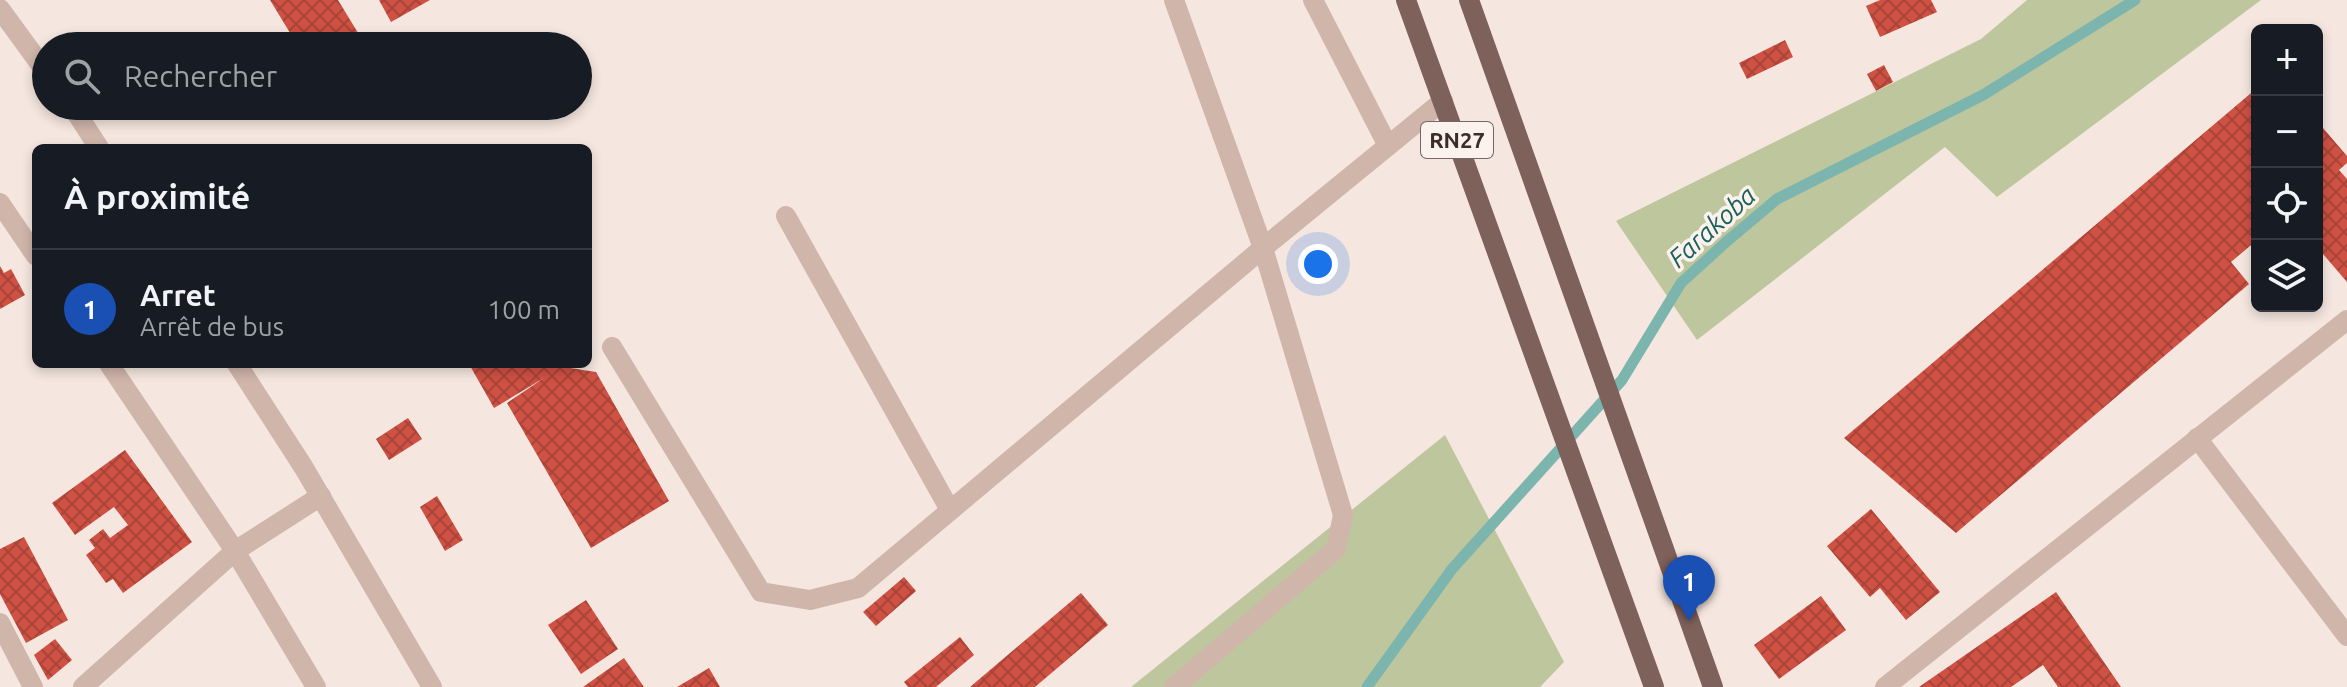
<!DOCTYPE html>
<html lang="fr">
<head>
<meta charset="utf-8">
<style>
	:root { --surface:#171b24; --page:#242831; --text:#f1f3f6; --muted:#9ea1a6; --line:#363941; --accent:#91b1b0 }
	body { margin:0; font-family:Ubuntu,sans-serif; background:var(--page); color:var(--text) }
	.controls { position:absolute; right:24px; top:24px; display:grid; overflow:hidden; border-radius:12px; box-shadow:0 4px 12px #0003 }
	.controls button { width:72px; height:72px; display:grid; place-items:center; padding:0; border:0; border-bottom:2px solid var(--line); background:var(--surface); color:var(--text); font:40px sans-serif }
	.you { position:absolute; left:1318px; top:264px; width:28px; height:28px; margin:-20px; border:6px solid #fff; border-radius:50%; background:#1a73e8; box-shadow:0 0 0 12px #1a73e833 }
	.badge { display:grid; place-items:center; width:52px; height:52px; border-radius:50%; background:var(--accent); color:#fff; font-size:26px; font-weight:700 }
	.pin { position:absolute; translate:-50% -66px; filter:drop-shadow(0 2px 4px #0008) }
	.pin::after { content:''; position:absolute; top:42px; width:28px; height:24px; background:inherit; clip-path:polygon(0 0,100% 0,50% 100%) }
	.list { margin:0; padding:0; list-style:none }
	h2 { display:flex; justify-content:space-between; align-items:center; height:104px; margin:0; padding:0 32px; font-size:34px }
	h2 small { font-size:26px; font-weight:400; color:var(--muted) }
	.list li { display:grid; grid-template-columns:52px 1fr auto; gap:24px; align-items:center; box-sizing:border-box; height:120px; padding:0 32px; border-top:2px solid var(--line) }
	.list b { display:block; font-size:30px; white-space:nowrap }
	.list p { margin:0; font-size:26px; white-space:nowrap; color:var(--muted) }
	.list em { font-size:26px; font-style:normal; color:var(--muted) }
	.icon { flex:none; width:44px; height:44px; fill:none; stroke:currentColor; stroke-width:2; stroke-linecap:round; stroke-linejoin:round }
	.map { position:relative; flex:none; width:2347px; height:687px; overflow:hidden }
	.search { position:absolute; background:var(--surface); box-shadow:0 4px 12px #0003; left:32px; top:32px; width:560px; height:88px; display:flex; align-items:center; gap:20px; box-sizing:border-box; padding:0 28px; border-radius:44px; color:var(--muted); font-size:30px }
	.panel { position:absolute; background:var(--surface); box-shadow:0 4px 12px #0003; left:32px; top:144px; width:560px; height:224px; border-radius:12px }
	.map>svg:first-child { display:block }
	.grass { fill:#bec69d }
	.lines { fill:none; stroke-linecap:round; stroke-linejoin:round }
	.stream { stroke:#7cb5ae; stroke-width:11 }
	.building { fill:url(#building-cross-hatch) }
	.street { stroke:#cfb5aa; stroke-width:20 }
	.primary { stroke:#7e615a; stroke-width:20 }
	.labels { text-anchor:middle; stroke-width:7; stroke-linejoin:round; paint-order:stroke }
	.shield { fill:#fcf2ed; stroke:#756864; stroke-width:2 }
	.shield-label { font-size:22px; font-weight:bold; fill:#3b2d2a }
	.water-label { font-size:26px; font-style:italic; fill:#1b615b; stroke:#fcf2ed }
</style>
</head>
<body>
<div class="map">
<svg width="2347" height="687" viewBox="0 0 2347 687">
	<defs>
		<pattern id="building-cross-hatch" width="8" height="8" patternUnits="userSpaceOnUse" patternTransform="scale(2)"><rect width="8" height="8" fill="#cf5143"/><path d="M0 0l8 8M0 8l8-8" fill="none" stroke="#a94438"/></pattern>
	</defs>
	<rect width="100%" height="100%" fill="#f5e7df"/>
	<!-- grass -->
	<g class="grass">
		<path d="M 2027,0 L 2261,0 L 1997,197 L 1945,147 L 1697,340 L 1616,221 L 1981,39 Z"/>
		<path d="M 1445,435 L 1564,662 L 1540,687 L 1131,687 Z"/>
	</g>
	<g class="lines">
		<!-- stream -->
		<path class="stream" d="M 1367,687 L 1452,569 L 1622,380 L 1681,283 L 1726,242 L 1777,199 L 1983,95 L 2135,0"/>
	</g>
	<!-- building -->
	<g class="building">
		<path d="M 270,0 L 338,0 L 366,46 L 298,46 Z"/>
		<path d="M 379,0 L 430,0 L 391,22 Z"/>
		<path d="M 1880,0 L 1931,0 L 1937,12 L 1880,37 L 1866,6 Z"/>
		<path d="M 1785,40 L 1793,57 L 1747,79 L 1739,63 Z"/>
		<path d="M 1884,65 L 1893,82 L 1876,91 L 1867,74 Z"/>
		<path d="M 2257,88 L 2257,240 L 2231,262 L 2249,284 L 1956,533 L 1844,438 Z"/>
		<path d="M 2317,121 L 2347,156 L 2347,163 L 2339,170 L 2347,179 L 2347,282 L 2317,247 Z"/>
		<path d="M 0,266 L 4,273 L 11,269 L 25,295 L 0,309 Z"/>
		<path d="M 469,364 L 564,364 L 564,367 L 596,372 L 669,501 L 591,548 L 507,403 L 544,378 L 494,408 Z"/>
		<path d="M 408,418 L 422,439 L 389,460 L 376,439 Z"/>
		<path d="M 125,450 L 192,542 L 123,593 L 113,579 L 106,583 L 86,555 L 95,548 L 89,540 L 103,529 L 110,538 L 128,525 L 114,507 L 75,535 L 52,503 Z"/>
		<path d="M 437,496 L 463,540 L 445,551 L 420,507 Z"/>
		<path d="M 1871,509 L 1940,592 L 1906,620 L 1880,588 L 1870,597 L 1827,546 Z"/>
		<path d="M 24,537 L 68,620 L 26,643 L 0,594 L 0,549 Z"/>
		<path d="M 904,577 L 916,591 L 876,626 L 863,612 Z"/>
		<path d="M 2056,592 L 2121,687 L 2058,687 L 2043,665 L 2011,687 L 1919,687 Z"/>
		<path d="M 1081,593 L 1108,625 L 1035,687 L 970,687 Z"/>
		<path d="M 1821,596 L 1846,630 L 1779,679 L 1754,645 Z"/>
		<path d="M 586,600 L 618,649 L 581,674 L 548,625 Z"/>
		<path d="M 960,637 L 974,655 L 936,687 L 908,687 L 904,682 Z"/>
		<path d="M 55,639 L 72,660 L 48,680 L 34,655 Z"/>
		<path d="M 624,658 L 644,687 L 583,687 Z"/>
		<path d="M 709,668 L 720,687 L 677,687 Z"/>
	</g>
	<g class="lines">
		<!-- street -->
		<g class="street">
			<path d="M 1313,0 L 1388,146"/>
			<path d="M 0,9 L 46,72"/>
			<path d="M 72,106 L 99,148"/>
			<path d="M 0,203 L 36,256"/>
			<path d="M 786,216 L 950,510"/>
			<path d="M 612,347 L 761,592 L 810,600 L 858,588 L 1263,248 L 1443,101"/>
			<path d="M 109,364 L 235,551 L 316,687"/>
			<path d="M 237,364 L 304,468 L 432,687"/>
			<path d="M 2197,438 L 2347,636"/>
			<path d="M 0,623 L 33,687"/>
			<path d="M 83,687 L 235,551 L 321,496"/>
			<path d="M 1174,687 L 1336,549 L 1343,515 L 1263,248 L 1174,0"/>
			<path d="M 1885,687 L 2347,320"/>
		</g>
		<!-- primary -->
		<g class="primary">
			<path d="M 1406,0 L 1654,687"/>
			<path d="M 1469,0 L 1713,687"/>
		</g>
	</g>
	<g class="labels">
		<!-- shield labels -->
		<rect class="shield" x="1421" y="122" width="72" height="36" rx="6"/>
		<g class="shield-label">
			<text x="1457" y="148">RN27</text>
		</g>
		<!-- water labels -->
		<g class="water-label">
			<text transform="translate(1712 227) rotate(-42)" y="9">Farakoba</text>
		</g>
	</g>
</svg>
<div class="controls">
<button>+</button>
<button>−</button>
<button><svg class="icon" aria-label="locate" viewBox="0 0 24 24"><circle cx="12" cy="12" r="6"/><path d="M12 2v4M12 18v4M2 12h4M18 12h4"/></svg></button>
<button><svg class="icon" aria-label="layers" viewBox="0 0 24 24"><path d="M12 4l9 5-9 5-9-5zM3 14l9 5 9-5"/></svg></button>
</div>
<div class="you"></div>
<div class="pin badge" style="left:1689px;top:621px;background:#1a4fb4">1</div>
<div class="search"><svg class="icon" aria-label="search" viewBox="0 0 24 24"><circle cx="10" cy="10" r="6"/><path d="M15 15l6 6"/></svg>Rechercher</div>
<section class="panel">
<h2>À proximité<small></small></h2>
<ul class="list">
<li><span class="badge" style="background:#1a4fb4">1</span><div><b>Arret</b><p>Arrêt de bus</p></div><em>100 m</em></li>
</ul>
</section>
</div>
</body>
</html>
